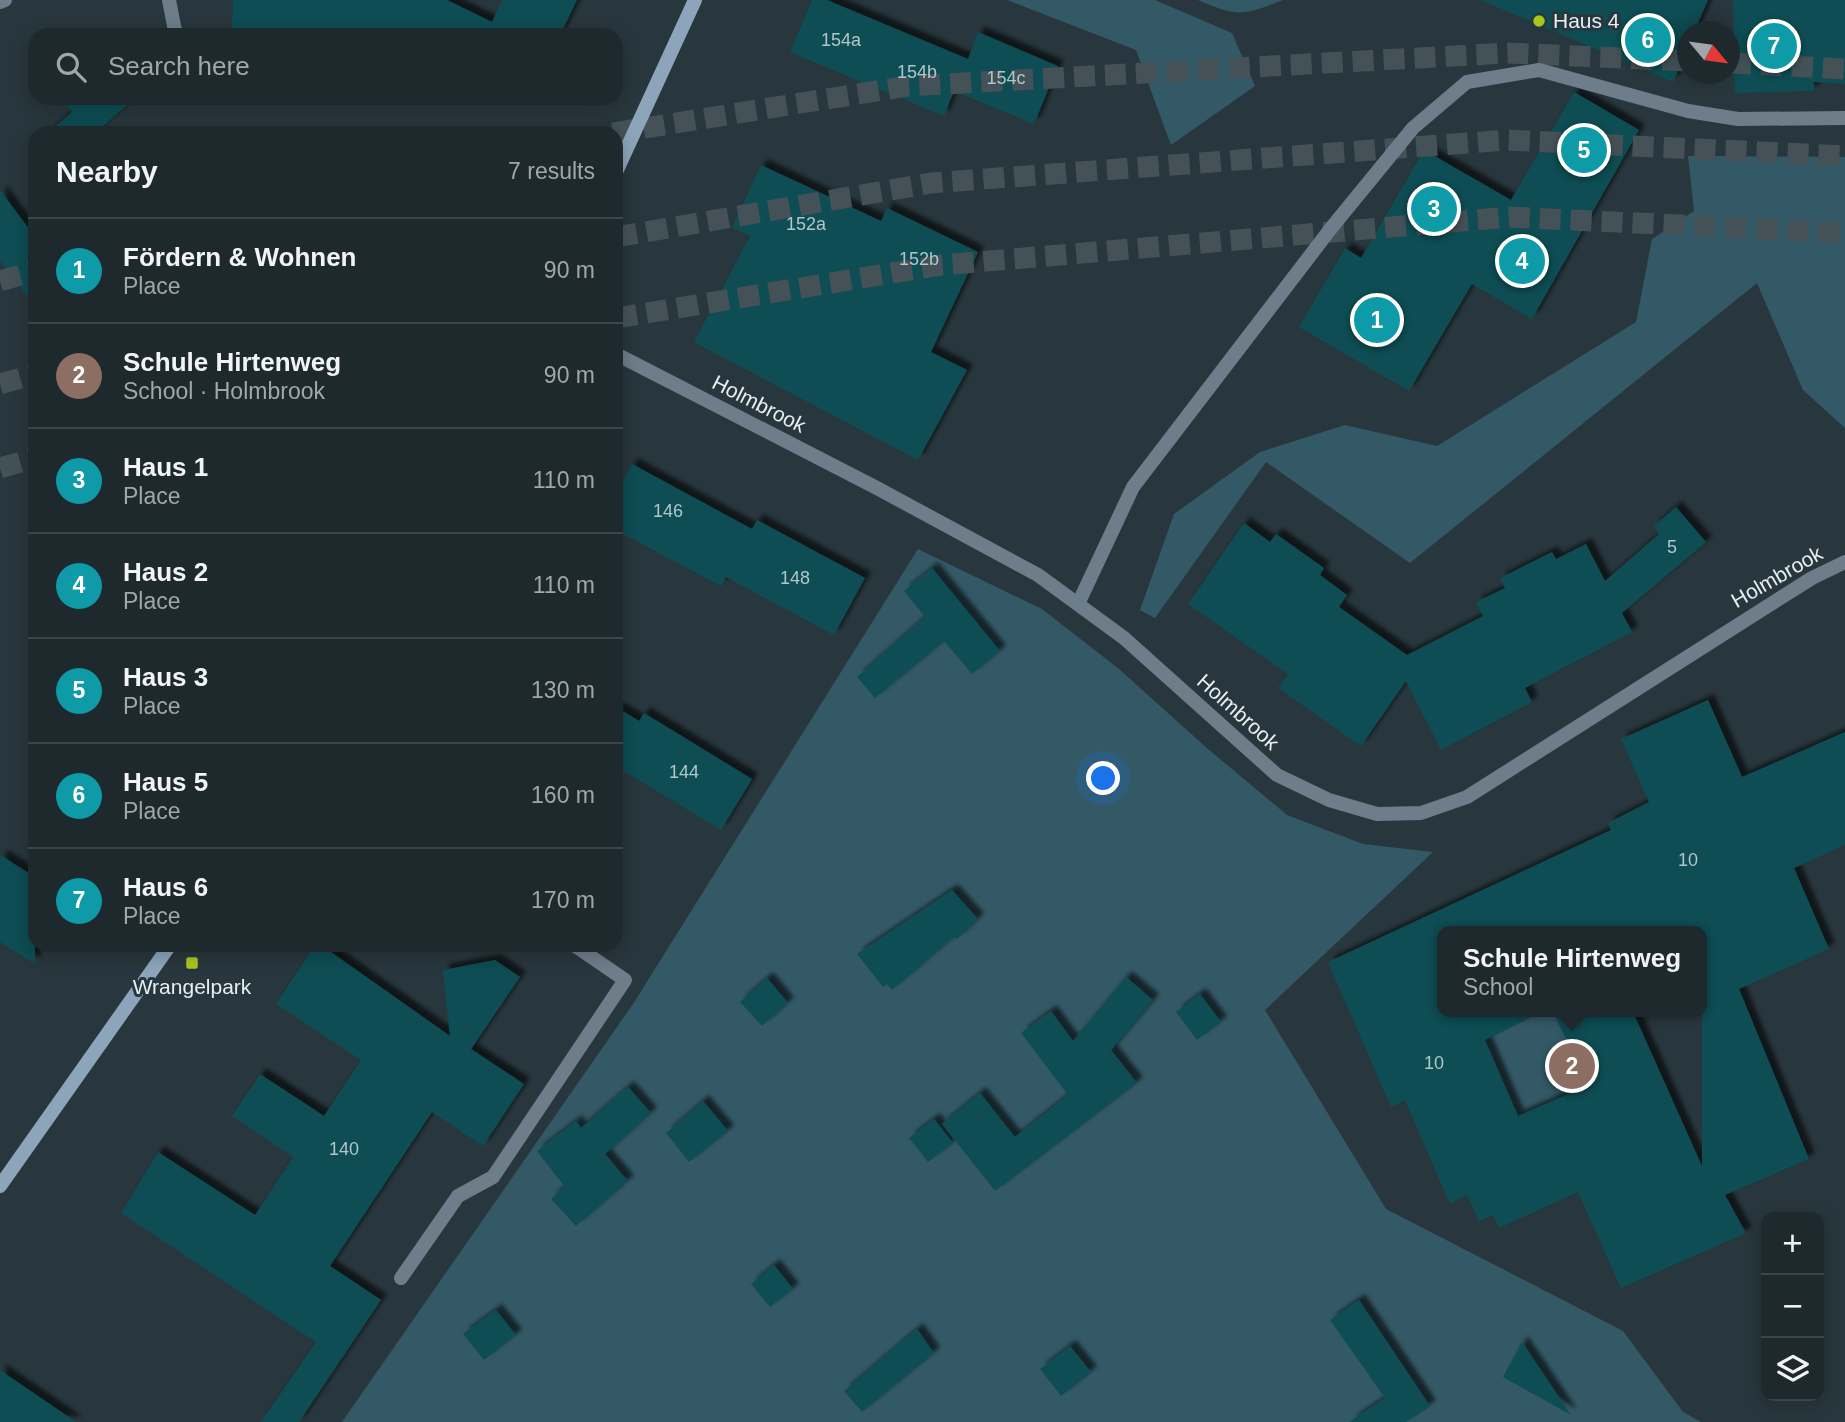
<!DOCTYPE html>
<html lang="en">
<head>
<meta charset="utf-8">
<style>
	:root { --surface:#1e292e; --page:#2b353a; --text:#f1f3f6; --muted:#a1a6aa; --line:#3c454a; --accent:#a8c71d }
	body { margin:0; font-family:Helvetica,sans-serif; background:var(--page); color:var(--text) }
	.controls { position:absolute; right:21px; bottom:21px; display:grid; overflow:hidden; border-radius:14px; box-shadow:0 4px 18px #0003 }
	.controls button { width:63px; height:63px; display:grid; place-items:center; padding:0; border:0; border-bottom:2px solid var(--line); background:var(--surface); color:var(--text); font:35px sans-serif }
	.compass { position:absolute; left:1677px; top:21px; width:63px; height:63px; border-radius:50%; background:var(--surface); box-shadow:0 4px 18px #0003; rotate:119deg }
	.you { position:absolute; left:1104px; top:779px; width:24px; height:24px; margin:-18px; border:5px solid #fff; border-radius:50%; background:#1a73e8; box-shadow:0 0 0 10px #1a73e833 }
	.badge { display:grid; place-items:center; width:46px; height:46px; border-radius:50%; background:var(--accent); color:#fff; font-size:23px; font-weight:700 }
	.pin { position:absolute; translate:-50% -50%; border:4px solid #fff; box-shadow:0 2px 7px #0006 }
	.popup { position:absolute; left:1437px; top:926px; width:270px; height:91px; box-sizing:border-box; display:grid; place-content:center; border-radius:14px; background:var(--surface); filter:drop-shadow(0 2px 5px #0005); font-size:23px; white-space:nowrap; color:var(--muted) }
	.popup b { font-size:26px; color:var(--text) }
	.popup::after { content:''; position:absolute; left:50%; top:100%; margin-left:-14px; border:14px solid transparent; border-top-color:var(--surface) }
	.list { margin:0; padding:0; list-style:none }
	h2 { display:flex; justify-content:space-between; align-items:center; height:91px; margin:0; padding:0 28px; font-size:30px }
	h2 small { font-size:23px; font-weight:400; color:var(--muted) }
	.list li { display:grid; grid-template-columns:46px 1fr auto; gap:21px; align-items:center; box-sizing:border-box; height:105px; padding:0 28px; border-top:2px solid var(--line) }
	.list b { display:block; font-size:26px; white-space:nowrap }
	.list p { margin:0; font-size:23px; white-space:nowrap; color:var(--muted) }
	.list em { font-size:23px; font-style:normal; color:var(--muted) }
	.icon { flex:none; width:38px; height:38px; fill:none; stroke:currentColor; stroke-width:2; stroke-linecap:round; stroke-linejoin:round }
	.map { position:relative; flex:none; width:1845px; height:1422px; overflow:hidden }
	.search { position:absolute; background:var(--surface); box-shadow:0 4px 18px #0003; left:28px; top:28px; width:595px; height:77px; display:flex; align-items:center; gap:18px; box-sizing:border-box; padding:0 24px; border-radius:21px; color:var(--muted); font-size:26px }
	.panel { position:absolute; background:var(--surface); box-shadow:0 4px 18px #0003; left:28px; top:126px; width:595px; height:826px; border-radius:21px }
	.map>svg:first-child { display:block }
	.green { fill:#335966 }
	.building { fill:#0f4e52; fill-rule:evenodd; filter:url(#shadow) }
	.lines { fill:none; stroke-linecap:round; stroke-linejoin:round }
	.highway-tunnel { stroke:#445258; stroke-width:21; stroke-dasharray:21 10; stroke-linecap:butt }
	.lane { stroke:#6d7d8a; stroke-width:14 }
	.street { stroke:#6d7d8a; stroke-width:14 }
	.secondary { stroke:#8ca5ba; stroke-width:14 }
	.poi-dot { fill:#a8c71d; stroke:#28373d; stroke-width:2.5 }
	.labels { text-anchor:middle; stroke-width:6; stroke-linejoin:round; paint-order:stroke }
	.number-label { font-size:18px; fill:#b0c6ca }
	.poi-label { font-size:21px; fill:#e5eef2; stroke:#28373d; text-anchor:start }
	.street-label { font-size:21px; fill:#e5eef2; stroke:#28373d }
</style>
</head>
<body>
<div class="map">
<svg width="1845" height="1422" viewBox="0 0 1845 1422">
	<defs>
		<filter id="shadow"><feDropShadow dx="6" dy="-6" stdDeviation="2" flood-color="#0009"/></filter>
	</defs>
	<rect width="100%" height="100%" fill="#28373d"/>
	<!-- green -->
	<g class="green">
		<path d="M 1007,0 L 1155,0 L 1232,33 L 1255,86 L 1171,145 L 1136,50 Z"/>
		<path d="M 1198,0 L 1283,0 C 1243,16 1237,17 1198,0 Z"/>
		<path d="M 1688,156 L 1845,157 L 1845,428 L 1803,390 L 1757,283 L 1410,563 L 1266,462 L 1155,618 L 1140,610 L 1174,514 L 1260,452 L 1345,425 L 1437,446 L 1636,322 L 1652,239 L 1694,211 Z"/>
		<path d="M 918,549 L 1042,609 L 1119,669 L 1208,749 L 1287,815 L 1363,844 L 1433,852 L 1265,1010 L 1386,1209 L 1623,1331 L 1683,1412 L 1701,1422 L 342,1422 L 633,1004 Z"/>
		<path d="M 1541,1012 L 1553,1012 L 1589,1085 L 1518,1116 L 1485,1040 Z"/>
	</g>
	<!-- building -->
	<g class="building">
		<path d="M 233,0 L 447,0 L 492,22 L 502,0 L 577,0 L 560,35 L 232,35 Z"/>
		<path d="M 812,0 L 827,0 L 968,59 L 978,32 L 1058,66 L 1034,124 L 954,91 L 944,116 L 790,52 Z"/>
		<path d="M 1481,0 L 1708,0 L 1694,32 L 1688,32 L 1688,48 L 1673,82 Z"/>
		<path d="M 1733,0 L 1845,0 L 1845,84 L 1814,82 L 1814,91 L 1735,93 Z"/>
		<path d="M 1574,92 L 1639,130 L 1532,319 L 1472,284 L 1409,391 L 1299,327 L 1345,248 L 1361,258 L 1424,150 L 1511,200 Z"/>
		<path d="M 61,98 L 135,98 L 95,133 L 48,133 L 72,112 Z"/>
		<path d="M 761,165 L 881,221 L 887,208 L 978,252 L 931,352 L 967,370 L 918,460 L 694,342 L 750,236 L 732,227 Z"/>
		<path d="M 0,190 L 35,237 L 35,306 L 0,261 Z"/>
		<path d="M 632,464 L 752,529 L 757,520 L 865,578 L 834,635 L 726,577 L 721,586 L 616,530 L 616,494 Z"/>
		<path d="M 1676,507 L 1706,542 L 1622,613 L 1632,632 L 1525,688 L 1532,702 L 1441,750 L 1406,681 L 1361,746 L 1278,688 L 1288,674 L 1188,604 L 1244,523 L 1270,542 L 1276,534 L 1324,568 L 1320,575 L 1347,595 L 1339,607 L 1407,655 L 1483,616 L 1476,602 L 1505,588 L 1500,578 L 1552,552 L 1556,559 L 1586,544 L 1605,581 L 1659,534 L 1654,526 Z"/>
		<path d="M 932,568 L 1000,651 L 972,674 L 944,641 L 875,698 L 857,677 L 925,617 L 904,591 Z"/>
		<path d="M 1708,700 L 1742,777 L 1845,732 L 1845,845 L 1794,868 L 1829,949 L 1739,989 L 1809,1159 L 1725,1195 L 1746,1233 L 1621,1288 L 1578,1192 L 1499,1228 L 1493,1215 L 1479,1221 L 1467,1195 L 1450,1204 L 1405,1100 L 1391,1107 L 1328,962 L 1611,830 L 1608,823 L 1649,802 L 1621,739 ZM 1443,931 L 1702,931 L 1702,1166 L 1633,1012 L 1553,1012 L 1589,1085 L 1518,1116 L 1485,1040 L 1541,1012 L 1443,1012 Z"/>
		<path d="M 616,707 L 639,721 L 644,713 L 752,779 L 721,830 L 616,766 Z"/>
		<path d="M 0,855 L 35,877 L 35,964 L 0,942 Z"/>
		<path d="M 952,890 L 978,919 L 957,939 L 954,937 L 892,990 L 887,984 L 883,987 L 857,954 Z"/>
		<path d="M 315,945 L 321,945 L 450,1036 L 443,970 L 495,960 L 520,977 L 471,1049 L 524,1084 L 483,1146 L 432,1112 L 330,1266 L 381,1300 L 299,1422 L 261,1422 L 316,1342 L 121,1213 L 158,1152 L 255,1215 L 293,1157 L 232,1116 L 260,1074 L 324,1116 L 361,1060 L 276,1004 Z"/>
		<path d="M 1126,977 L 1153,1000 L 1111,1050 L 1137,1083 L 995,1191 L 942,1124 L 980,1093 L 1015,1137 L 1068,1095 L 1021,1033 L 1051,1011 L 1073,1041 Z"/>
		<path d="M 767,978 L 788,1003 L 762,1026 L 740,1002 Z"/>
		<path d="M 1200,994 L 1221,1022 L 1197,1040 L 1176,1012 Z"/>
		<path d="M 628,1087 L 651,1113 L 605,1154 L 628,1181 L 576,1226 L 551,1199 L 564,1186 L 537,1151 L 576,1121 L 581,1128 Z"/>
		<path d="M 703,1101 L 728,1131 L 689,1162 L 666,1133 Z"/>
		<path d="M 934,1119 L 953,1143 L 928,1162 L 909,1138 Z"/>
		<path d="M 774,1265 L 793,1289 L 770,1307 L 751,1284 Z"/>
		<path d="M 1359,1300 L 1430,1406 L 1406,1422 L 1349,1422 L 1385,1398 L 1330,1320 Z"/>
		<path d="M 496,1310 L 516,1335 L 484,1360 L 463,1334 Z"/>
		<path d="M 917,1329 L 934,1353 L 862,1412 L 844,1391 Z"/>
		<path d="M 1522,1342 L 1571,1415 L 1503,1377 Z"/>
		<path d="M 1070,1346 L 1091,1372 L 1061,1396 L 1040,1369 Z"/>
		<path d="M 0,1370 L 76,1422 L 0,1422 Z"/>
	</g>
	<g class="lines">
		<!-- highway-tunnel -->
		<g class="highway-tunnel">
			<path d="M 1730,63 L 1845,69"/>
			<path d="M 613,133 L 908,86 L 1508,53 L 1688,61"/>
			<path d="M 616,237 L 931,183 L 1507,140 L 1845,156"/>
			<path d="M 0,281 L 35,271"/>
			<path d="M 616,318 L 941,265 L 1510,217 L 1845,233"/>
			<path d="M 0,384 L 35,374"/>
			<path d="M 0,468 L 35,458"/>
		</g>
		<!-- lane -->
		<g class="lane">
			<path d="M 1078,604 L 1133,487 L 1332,227 L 1413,128 L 1467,82 L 1539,70 L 1688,111 L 1738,119 L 1845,118"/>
			<path d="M 401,1278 L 458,1196 L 493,1177 L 625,980 L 574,945"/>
		</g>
		<!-- street -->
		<g class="street">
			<path d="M 169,0 L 175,31 L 180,35"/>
			<path d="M 0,2 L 5,0"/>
			<path d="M 616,354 L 875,487 L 1038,575 L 1124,638 L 1277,775 L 1329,800 L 1377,814 L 1421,813 L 1467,797 L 1812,578 L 1845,562"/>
		</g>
		<!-- secondary -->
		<g class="secondary">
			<path d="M 616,172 L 695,0"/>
			<path d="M 0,1186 L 170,945"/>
		</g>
	</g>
	<!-- markers -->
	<g class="poi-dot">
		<circle cx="1539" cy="21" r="7"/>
		<rect x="185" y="956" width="14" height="14" rx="3.5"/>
	</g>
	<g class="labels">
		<!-- number labels -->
		<g class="number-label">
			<text x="841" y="46">154a</text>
			<text x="917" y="78">154b</text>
			<text x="1006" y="84">154c</text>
			<text x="806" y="230">152a</text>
			<text x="919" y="265">152b</text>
			<text x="668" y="517">146</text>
			<text x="1672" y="553">5</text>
			<text x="795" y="584">148</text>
			<text x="684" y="778">144</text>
			<text x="1688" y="866">10</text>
			<text x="1434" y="1069">10</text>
			<text x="344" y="1155">140</text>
		</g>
		<!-- poi labels -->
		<g class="poi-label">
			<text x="1553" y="28">Haus 4</text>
			<text x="192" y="994" text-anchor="middle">Wrangelpark</text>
		</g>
		<!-- street labels -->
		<g class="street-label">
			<text transform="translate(759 404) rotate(27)" y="7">Holmbrook</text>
			<text transform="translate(1777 577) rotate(-30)" y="7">Holmbrook</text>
			<text transform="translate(1238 712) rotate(42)" y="7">Holmbrook</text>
		</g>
	</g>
</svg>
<div class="controls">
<button>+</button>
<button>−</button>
<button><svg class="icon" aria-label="layers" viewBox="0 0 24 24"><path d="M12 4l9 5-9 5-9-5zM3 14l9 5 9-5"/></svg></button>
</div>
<svg class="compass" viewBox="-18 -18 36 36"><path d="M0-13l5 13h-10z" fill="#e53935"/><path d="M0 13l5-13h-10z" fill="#a1a6aa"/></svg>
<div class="you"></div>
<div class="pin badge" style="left:1377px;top:320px;background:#0f9aa8">1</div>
<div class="pin badge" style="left:1572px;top:1066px;background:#8d6e63">2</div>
<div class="popup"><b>Schule Hirtenweg</b>School</div>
<div class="pin badge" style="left:1434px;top:209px;background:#0f9aa8">3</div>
<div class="pin badge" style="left:1522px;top:261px;background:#0f9aa8">4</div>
<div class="pin badge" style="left:1584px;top:150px;background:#0f9aa8">5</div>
<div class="pin badge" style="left:1648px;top:40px;background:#0f9aa8">6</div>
<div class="pin badge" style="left:1774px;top:46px;background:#0f9aa8">7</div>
<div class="search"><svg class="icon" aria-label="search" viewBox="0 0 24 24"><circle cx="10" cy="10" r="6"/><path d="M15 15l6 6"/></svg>Search here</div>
<section class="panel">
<h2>Nearby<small>7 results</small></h2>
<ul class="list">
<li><span class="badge" style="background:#0f9aa8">1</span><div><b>Fördern &amp; Wohnen</b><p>Place</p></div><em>90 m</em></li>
<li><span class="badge" style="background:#8d6e63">2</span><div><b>Schule Hirtenweg</b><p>School · Holmbrook</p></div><em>90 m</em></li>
<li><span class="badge" style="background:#0f9aa8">3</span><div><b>Haus 1</b><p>Place</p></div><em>110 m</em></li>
<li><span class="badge" style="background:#0f9aa8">4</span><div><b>Haus 2</b><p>Place</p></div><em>110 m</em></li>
<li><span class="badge" style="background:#0f9aa8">5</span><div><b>Haus 3</b><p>Place</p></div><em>130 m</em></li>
<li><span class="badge" style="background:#0f9aa8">6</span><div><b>Haus 5</b><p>Place</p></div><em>160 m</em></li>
<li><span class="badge" style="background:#0f9aa8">7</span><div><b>Haus 6</b><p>Place</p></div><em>170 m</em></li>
</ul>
</section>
</div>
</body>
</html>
